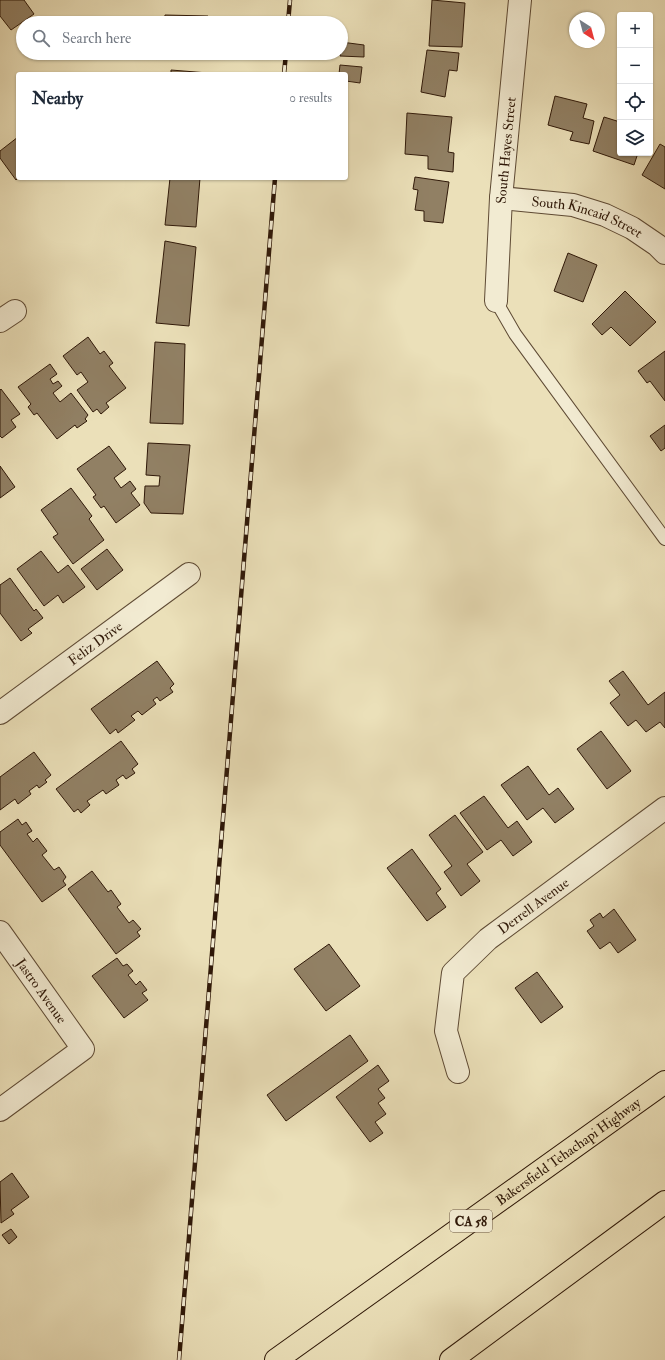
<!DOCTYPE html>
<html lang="en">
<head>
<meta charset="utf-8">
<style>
	:root { --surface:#fff; --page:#f6f6f7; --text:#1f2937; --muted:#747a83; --line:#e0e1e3 }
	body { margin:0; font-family:"IM FELL Double Pica",serif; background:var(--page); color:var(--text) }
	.controls { position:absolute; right:12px; top:12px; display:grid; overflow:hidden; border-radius:4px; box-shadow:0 1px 3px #0004 }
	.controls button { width:36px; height:36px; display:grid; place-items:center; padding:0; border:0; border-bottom:1px solid var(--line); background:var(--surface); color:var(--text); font:20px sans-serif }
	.compass { position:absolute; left:569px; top:12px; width:36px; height:36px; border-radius:50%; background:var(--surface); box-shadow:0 1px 3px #0004; rotate:144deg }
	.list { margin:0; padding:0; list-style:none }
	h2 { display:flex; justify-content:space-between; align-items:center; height:52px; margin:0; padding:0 16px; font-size:17px }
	h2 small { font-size:13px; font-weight:400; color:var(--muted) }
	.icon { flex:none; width:22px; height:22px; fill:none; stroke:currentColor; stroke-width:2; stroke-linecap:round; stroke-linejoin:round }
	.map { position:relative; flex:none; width:665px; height:1360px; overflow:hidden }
	.search { position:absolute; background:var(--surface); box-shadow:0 1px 3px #0004; left:16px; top:16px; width:332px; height:44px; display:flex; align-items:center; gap:10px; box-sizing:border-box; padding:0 14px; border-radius:22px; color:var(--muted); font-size:15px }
	.panel { position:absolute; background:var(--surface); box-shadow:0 1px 3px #0004; left:16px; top:72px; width:332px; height:108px; border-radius:4px }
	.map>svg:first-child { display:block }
	.building { fill:#918064; stroke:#2f1808 }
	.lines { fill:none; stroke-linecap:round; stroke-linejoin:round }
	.lane-casing { stroke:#5e4a34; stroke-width:14 }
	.street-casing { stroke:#5e4a34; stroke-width:24 }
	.highway-casing { stroke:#2f1808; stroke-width:24 }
	.lane { stroke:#f2ebd2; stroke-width:12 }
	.street { stroke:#f2ebd2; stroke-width:22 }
	.highway { stroke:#ebe0b9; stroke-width:22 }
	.rail-casing { stroke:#2f1808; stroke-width:4.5 }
	.rail { stroke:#f2ebd2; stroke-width:3; stroke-dasharray:9; stroke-linecap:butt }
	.labels { text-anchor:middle; stroke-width:4; stroke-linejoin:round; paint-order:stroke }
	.shield { fill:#f2ebd2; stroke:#6a5745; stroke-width:1 }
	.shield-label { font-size:13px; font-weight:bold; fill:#2f1808 }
	.street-label { font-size:14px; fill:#2f1808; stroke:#f2ebd2 }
</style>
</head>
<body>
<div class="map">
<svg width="665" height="1360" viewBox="0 0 665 1360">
	<rect width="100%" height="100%" fill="#ebe0b9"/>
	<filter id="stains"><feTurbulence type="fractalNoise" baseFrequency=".005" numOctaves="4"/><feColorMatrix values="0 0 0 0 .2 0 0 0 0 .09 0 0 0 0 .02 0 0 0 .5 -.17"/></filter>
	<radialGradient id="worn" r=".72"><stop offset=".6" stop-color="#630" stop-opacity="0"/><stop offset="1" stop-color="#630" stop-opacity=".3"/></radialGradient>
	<!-- building -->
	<g class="building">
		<path d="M 0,0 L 24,0 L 34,14 L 11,30 L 0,16 Z"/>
		<path d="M 432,0 L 465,3 L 462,47 L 429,46 Z"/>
		<path d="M 165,15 L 208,16 L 207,23 L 164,23 Z"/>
		<path d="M 341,42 L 364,45 L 364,57 L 340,56 L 341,53 Z"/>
		<path d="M 427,50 L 459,53 L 457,71 L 449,70 L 445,97 L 421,92 Z"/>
		<path d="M 340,65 L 362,67 L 360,83 L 346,81 L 346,74 L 339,74 Z"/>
		<path d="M 171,70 L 208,73 L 208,74 L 171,74 Z"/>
		<path d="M 555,96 L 587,104 L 583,118 L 594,121 L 589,144 L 570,140 L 573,132 L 548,125 Z"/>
		<path d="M 407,113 L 452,117 L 448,152 L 454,153 L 453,172 L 428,169 L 428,156 L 405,154 Z"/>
		<path d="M 604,117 L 620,122 L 620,153 L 638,153 L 634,165 L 593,151 Z"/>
		<path d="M 18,137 L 18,178 L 16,180 L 0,158 L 0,151 Z"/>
		<path d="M 660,144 L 665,147 L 665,189 L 642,175 Z"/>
		<path d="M 415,177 L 449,182 L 443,223 L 424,221 L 424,211 L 415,210 L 418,190 L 413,189 Z"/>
		<path d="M 170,178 L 200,178 L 196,227 L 165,225 Z"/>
		<path d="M 165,241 L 196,247 L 189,326 L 156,323 Z"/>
		<path d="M 568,253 L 597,265 L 583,302 L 554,291 Z"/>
		<path d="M 625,291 L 656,322 L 630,346 L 611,327 L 602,335 L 592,324 Z"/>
		<path d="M 88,337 L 100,354 L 104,351 L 113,363 L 109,366 L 126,388 L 106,403 L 109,407 L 101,414 L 97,409 L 93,412 L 77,390 L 88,382 L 81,372 L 77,375 L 63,356 Z"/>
		<path d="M 155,342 L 185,344 L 183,424 L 150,423 Z"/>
		<path d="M 665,351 L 665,401 L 650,381 L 647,383 L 638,371 Z"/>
		<path d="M 50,364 L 57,374 L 50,379 L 53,384 L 58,381 L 62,386 L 53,393 L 60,402 L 71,393 L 88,415 L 85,419 L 87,421 L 77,428 L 75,425 L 57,439 L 37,413 L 34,415 L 28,407 L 31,404 L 18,387 Z"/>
		<path d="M 1,389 L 20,414 L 11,420 L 16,427 L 2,438 L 0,436 L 0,390 Z"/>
		<path d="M 665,425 L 665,448 L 661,451 L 650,436 Z"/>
		<path d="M 148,443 L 190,445 L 183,514 L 151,513 L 144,503 L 145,486 L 159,486 L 160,476 L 146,475 Z"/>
		<path d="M 109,446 L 126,469 L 114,478 L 121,488 L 130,481 L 136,489 L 131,493 L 140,505 L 116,523 L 104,506 L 101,508 L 93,497 L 96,495 L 77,469 Z"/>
		<path d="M 0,466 L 15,487 L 0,498 Z"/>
		<path d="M 71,488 L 92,516 L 89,519 L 104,540 L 73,564 L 53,537 L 58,534 L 41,510 Z"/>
		<path d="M 107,549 L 123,570 L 97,590 L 81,569 Z"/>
		<path d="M 41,551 L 58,573 L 68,565 L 85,587 L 63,603 L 58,595 L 44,606 L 17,569 Z"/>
		<path d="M 10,578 L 34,611 L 36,609 L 43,618 L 28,629 L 32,633 L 21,641 L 0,613 L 0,585 Z"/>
		<path d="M 157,661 L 174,684 L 170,688 L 173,692 L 160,701 L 157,697 L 153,700 L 156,704 L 142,715 L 138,711 L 131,716 L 135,720 L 118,733 L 116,729 L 110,734 L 91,709 Z"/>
		<path d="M 623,671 L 648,705 L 665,692 L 665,728 L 660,722 L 646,732 L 636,720 L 628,726 L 610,703 L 620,695 L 609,681 Z"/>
		<path d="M 601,731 L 631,771 L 607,789 L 577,749 Z"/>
		<path d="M 121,741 L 138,764 L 132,769 L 135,773 L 126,779 L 123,775 L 116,780 L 119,785 L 106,794 L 103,790 L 87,801 L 90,805 L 81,813 L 78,809 L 74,812 L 56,789 Z"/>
		<path d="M 34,752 L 51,775 L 45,780 L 47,782 L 39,788 L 37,785 L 29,791 L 31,794 L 18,804 L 15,799 L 0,810 L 0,777 Z"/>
		<path d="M 528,766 L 549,795 L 558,788 L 574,809 L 555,823 L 543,808 L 527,820 L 501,785 Z"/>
		<path d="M 484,796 L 508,828 L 517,821 L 532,842 L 513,856 L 501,840 L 487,850 L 460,813 Z"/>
		<path d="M 455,815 L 483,852 L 467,864 L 480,881 L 461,896 L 444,872 L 452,866 L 429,835 Z"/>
		<path d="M 18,819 L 22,825 L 26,822 L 32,831 L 27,834 L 33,842 L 37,838 L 47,851 L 42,855 L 54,870 L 59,867 L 66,877 L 63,881 L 66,885 L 42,902 L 0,845 L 0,832 Z"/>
		<path d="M 412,849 L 441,889 L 436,893 L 446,907 L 427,921 L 387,868 Z"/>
		<path d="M 92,871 L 108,892 L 111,890 L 121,904 L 117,907 L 129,923 L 133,920 L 141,929 L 137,932 L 140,936 L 116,954 L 68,889 Z"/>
		<path d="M 614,909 L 636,940 L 618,953 L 610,942 L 600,949 L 587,931 L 594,926 L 590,920 L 600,913 L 603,918 Z"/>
		<path d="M 329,944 L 360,986 L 326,1011 L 294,969 Z"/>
		<path d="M 117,958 L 123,966 L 127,964 L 133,971 L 128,975 L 136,985 L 140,981 L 147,990 L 142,993 L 148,1000 L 124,1018 L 92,976 Z"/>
		<path d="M 537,972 L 563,1007 L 541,1023 L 515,988 Z"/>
		<path d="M 350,1035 L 368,1061 L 286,1121 L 267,1095 Z"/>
		<path d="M 378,1065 L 389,1081 L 378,1089 L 385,1098 L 378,1103 L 386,1114 L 375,1122 L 383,1133 L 370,1142 L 336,1097 Z"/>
		<path d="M 12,1173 L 29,1197 L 11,1210 L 14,1214 L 1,1223 L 0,1182 Z"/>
		<path d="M 11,1229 L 17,1237 L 9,1244 L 2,1235 Z"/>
	</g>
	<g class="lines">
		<defs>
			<path id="lane" d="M 496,301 L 515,334 L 665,539"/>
			<g id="street">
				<path id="s1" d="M 501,198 L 573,205 L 605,215 L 632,228 L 657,245 L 665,253"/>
				<path id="s2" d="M 496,301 L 501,198 L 520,0"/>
				<path d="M 0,321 L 15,311"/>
				<path id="s3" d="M 0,713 L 189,574"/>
				<path id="s4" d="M 0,932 L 83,1049 L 0,1110"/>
				<path id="s5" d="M 458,1072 L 446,1031 L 453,973 L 488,939 L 665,808"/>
			</g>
			<g id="highway">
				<path id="s6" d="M 276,1360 L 665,1082"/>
				<path d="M 451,1360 L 665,1202"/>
			</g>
		</defs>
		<!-- lane casing -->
		<use href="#lane" class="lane-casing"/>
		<!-- street casing -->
		<use href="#street" class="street-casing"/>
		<!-- highway casing -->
		<use href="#highway" class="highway-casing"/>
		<!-- lane -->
		<use href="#lane" class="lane"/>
		<!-- street -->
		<use href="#street" class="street"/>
		<!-- highway -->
		<use href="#highway" class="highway"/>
		<defs>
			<g id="rail">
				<path d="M 288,23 L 290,0"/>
				<path d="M 284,74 L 286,53"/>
				<path d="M 179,1360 L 275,178"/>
			</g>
		</defs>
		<!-- rail casing -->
		<use href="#rail" class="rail-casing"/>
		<!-- rail -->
		<use href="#rail" class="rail"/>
	</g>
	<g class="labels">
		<!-- shield labels -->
		<rect class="shield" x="450" y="1210" width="42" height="22" rx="3"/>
		<g class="shield-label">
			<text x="471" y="1226">CA 58</text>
		</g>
		<!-- street labels -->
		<g class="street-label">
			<text dy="5" stroke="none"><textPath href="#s2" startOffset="151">South Hayes Street</textPath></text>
			<text dy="5" stroke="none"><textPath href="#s1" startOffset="89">South Kincaid Street</textPath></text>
			<text dy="5" stroke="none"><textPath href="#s3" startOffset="118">Feliz Drive</textPath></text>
			<text dy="5" stroke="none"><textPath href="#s5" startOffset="206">Derrell Avenue</textPath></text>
			<text dy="5" stroke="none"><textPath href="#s4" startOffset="72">Jastro Avenue</textPath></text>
			<text dy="5" stroke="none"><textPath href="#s6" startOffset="359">Bakersfield Tehachapi Highway</textPath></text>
		</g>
	</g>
	<rect width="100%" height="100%" filter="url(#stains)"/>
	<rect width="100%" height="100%" fill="url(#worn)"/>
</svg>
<div class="controls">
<button>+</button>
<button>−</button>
<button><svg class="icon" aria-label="locate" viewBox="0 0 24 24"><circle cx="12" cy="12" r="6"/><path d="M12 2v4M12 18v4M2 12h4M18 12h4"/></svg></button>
<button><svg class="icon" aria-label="layers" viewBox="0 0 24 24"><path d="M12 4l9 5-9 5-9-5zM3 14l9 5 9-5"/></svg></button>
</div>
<svg class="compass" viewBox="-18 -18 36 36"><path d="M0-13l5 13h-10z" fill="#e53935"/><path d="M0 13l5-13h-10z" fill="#747a83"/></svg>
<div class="search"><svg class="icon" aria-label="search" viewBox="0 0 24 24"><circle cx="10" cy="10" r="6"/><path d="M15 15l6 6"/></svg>Search here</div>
<section class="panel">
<h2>Nearby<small>0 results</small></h2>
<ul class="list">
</ul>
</section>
</div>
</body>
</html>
